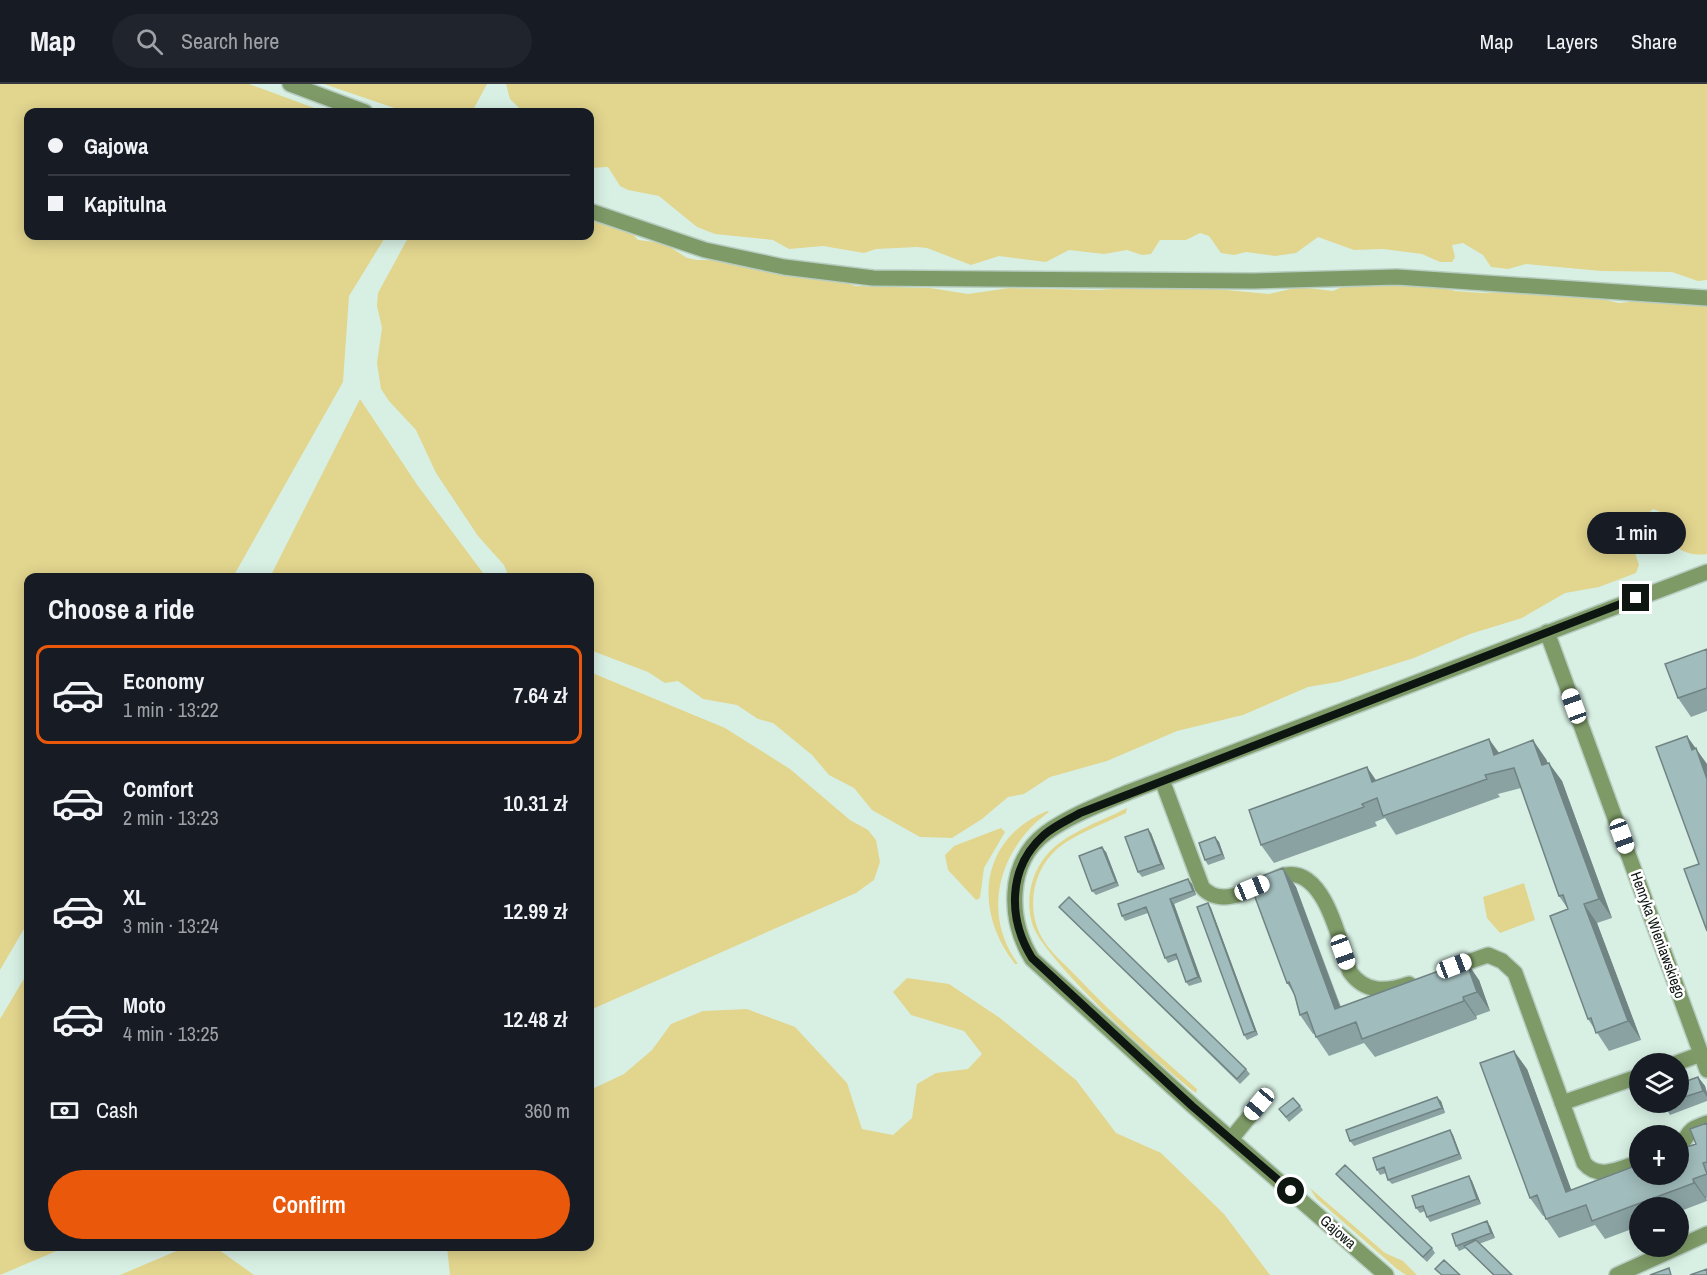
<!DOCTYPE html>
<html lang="en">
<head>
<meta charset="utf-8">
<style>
  :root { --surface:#171b24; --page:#20242c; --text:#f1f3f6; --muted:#9ea1a6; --line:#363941; --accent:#ea580c }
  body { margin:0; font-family:"Archivo Narrow",sans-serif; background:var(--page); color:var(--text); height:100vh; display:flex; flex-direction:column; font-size:22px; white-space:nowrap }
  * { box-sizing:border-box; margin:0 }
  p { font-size:20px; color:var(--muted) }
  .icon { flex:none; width:33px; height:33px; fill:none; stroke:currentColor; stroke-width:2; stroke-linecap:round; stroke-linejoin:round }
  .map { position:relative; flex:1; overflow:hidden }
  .details { position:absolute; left:24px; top:489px; width:570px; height:678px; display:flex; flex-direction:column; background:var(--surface); border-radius:12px; box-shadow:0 3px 15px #0003 }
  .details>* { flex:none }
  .top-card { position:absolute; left:24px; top:24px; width:570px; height:132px; border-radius:12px; box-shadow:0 3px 15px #0003; display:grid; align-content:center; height:132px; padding:0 24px; background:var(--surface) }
  .buttons { position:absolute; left:1629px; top:969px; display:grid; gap:12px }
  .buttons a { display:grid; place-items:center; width:60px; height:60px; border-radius:50%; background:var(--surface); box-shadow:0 3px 15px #0003; font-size:30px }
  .end { position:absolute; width:27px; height:27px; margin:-14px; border:8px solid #0e1612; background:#fff; box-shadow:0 0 0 3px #fff }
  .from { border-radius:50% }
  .bubble { position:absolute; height:42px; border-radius:21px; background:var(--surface); box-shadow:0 3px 15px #0003; font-size:20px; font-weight:600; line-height:42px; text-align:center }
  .car { position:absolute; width:18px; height:36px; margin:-18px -9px; border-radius:8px; box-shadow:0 0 4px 2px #0007; background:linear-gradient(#fff 24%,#345 0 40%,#fff 0 76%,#345 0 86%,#fff 0) }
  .top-card b { display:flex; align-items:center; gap:21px; height:57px; font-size:22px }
  .top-card b+b { border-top:2px solid var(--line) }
  .top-card i { width:15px; height:15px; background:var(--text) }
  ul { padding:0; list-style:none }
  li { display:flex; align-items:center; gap:18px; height:99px; margin:0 12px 9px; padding:0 12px; border:3px solid transparent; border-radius:12px }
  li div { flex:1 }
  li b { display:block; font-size:22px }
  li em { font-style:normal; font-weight:600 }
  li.active { border-color:var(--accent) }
  li>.icon { width:54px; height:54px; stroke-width:1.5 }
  h2 { padding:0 24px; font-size:27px; line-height:72px }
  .pay { display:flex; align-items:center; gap:15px; height:66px; padding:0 24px; font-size:22px }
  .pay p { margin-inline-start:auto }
  .button { display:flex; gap:12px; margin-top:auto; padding:12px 24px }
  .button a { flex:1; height:69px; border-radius:36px; background:var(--accent); color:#fff; font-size:24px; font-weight:600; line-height:69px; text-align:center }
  header { display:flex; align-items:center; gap:36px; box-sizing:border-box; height:84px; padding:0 30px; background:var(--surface); border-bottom:2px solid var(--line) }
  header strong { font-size:28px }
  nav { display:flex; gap:33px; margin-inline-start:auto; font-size:21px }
  .search { width:420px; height:54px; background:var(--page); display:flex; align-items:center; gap:15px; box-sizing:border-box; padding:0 21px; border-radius:33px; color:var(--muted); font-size:22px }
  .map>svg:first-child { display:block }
</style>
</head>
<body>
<header>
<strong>Map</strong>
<div class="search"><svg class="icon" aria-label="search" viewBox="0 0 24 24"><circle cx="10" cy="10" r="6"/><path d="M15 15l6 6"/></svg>Search here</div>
<nav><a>Map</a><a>Layers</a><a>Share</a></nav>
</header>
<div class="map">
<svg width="1707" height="1191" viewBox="0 0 1707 1191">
  <rect width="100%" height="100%" fill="#d8f0e4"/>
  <!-- green -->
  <path fill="#e2d58e" d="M0,0H249L325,28H28V152H386L349,212L343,298L233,493L28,494V838L0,886Z
    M324,0H487L472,28H406Z
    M506,0H1707V196L1698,197L1672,188L1601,187L1526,180L1508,185L1491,183L1483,171L1463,159L1452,161L1455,173L1452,178H1440L1422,170L1383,165L1354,166L1318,153L1296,169L1275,172L1246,168L1234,171L1221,169L1209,152L1200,149L1186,156H1160L1151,170L1142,171L1127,166L1104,170L1069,166L1046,178L999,172L971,181L927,164L917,163L876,165L864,169L823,162L789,165L773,156L715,150L697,143L659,112L628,106L620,102L608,83L590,84V28L540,26L523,28L510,15Z
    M590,132L630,147L638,156L664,159L687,174L697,176H722L837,195L855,202L930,204L968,210L1009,204L1097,206L1173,201L1269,210L1299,203L1333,207L1351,199L1373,202L1434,201L1455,207L1483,209L1525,207L1593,213L1619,219L1661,215L1707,220V470C1682,474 1657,455 1663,429L1653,425L1643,435L1642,451L1631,457L1639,481L1636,489L1599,503L1565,509L1522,534L1470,550L1414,574L1338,598L1308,603L1243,631L1177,647L1107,677L1050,693L1024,710L1008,713L982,735L952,754L920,753L872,726L854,704L829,691L812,671L773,639L758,635L737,621L703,615L678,597L665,599L648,588L590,566V494L509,493L504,481L478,452L436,389L416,346L389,317L381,305L377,279L382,244L377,222L378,209L409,152H590Z
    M360,315L418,402L486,493H270Z
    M590,588L725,644L790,685L850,736L868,746L876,756L880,778L874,796L856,809L590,926Z
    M1127,724L1126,729C1104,740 1076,749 1057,765C1033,786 1026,823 1041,852C1049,868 1065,880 1077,893C1115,933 1156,969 1197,1005L1196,1009C1161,983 1047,879 1033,842C1025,819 1030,792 1045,773C1064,749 1100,738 1127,724Z
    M1047,727L1049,728C1000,763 980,828 1018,880H1015C973,827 979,755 1047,727Z
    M1001,744L1005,748L984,784L980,814L976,816L948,786L945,771L954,762Z
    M1524,799L1535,836L1500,849L1487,834L1483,813Z
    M28,888V1162L66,1163L0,1191V935Z
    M907,894L949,900L1000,934L1076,996L1116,1049L1161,1069L1224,1130L1270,1191H450L447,1163L590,1162V1006L624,990L652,966L671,940L703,927L747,925L795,943L847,999L862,1045L893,1051L912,1034L917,1000L936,989L968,985L982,970L964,947L911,931L893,908Z
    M1310,1104L1385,1169L1403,1177L1417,1191H1406L1397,1185L1316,1114Z
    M186,1163H215L254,1191H120Z"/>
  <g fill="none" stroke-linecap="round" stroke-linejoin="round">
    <defs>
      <path id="minor" d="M290,0L365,28
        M590,127L705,166L784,183L873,194L1254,197L1397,193L1707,214
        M1547,548L1707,986
        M1162,696L1202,803C1223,828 1261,799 1285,791C1325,783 1340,859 1350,888C1365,909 1386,908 1409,900
        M1448,885L1488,871L1502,877L1515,889L1584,1079C1599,1097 1621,1084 1640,1078
        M1674,980L1701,970
        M1562,1019L1640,992
        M1231,1055L1259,1021
        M1678,1064C1692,1050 1683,1047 1707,1039
        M1386,1191L1193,1022L1032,875C1008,836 1006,779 1046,749C1071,731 1101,720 1129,708L1707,488
        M1617,1191L1707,1150"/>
    </defs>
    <!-- minor casing -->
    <use href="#minor" stroke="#b8cdc2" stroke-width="18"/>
    <!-- minor -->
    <use href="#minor" stroke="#7e9a67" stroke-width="15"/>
  </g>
  <!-- wall -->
  <path fill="#8aa2a2" d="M1707,565V627L1691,633L1678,614Z
    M1498,669L1546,675L1548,679L1562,697L1612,834L1597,839L1641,956L1609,967L1588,935L1568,825L1559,812L1521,704L1498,710L1500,713L1396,751L1385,734L1375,738L1377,742L1274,779L1261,761L1376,696Z
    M1151,749L1165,785L1142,793L1138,788Z
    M1215,753L1219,758L1225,775L1208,781L1205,776Z
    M1106,768L1119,802L1096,811L1092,807Z
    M1283,784L1296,803L1341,923L1479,896L1490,927L1476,932L1477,935L1375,973L1364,959L1329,972L1316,953L1315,949L1313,950L1300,931L1294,910L1287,899Z
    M1192,800L1196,811L1174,820L1202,898L1189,902L1186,898L1178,875L1168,879L1165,874L1148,829L1125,837L1122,832Z
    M1208,819L1211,824L1258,951L1247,956L1244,951Z
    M1059,823L1246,985L1250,990L1240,1000L1063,827Z
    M1527,985L1571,1106L1696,1060L1707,1039V1114H1706L1707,1117L1678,1128V1124H1640V1142L1605,1155L1595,1141L1559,1154L1546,1135L1545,1131L1543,1132L1530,1114Z
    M1698,993L1705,1002L1707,1009V1017L1670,1031L1662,1018H1678V1000Z
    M1441,1017L1445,1029L1354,1062L1350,1057Z
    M1300,1022L1303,1026L1289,1038L1279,1025Z
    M1450,1046L1453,1051L1462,1075L1392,1100L1388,1096L1386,1089L1380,1091L1377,1086Z
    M1336,1090L1432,1164L1435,1169L1427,1178L1340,1095Z
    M1469,1092L1472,1097L1481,1120L1430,1138L1427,1133L1425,1127L1420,1129L1416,1124Z
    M1490,1142L1495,1154L1479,1160L1512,1191H1493L1466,1164L1459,1167L1456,1162Z"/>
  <!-- shaded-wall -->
  <path fill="#718484" d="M1687,652L1707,680V695L1692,666Z
    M1489,655L1502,673L1494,671Z
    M1533,656L1546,675L1555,699L1542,681Z
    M1549,679L1562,697L1612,834L1599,815Z
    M1367,683L1380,702L1372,698Z
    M1148,745L1151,749L1165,785L1161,780Z
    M1215,753L1219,758L1225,775L1222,770Z
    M1102,763L1106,768L1119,802L1116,798Z
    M1283,784L1296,803L1347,942L1335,925Z
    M1188,795L1192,800L1196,811L1193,807Z
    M1170,815L1174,820L1202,898L1198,893Z
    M1208,819L1211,824L1258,951L1255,947Z
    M1584,820L1597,839L1641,956L1628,937Z
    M1466,877L1479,896L1490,927L1477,908Z
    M1463,913L1476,932L1477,935L1464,917Z
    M1514,967L1527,985L1578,1124L1566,1108Z
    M1698,993L1705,1002L1707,1009V1013L1703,1007Z
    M1437,1013L1441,1017L1445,1029L1442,1024Z
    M1450,1046L1453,1051L1462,1075L1459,1070Z
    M1469,1092L1472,1097L1481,1120L1477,1115Z
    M1693,1095L1706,1114L1707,1117L1694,1099Z
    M1487,1137L1490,1142L1495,1154L1491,1149Z"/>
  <!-- building -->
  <path fill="#a1bcbc" stroke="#718484" stroke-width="1.5" d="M1707,565V604L1678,614L1665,580Z
    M1687,652L1692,666L1696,664L1707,695V847L1684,785L1699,780L1656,663Z
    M1489,655L1494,671L1533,656L1542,681L1549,679L1599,815L1584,820L1628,937L1596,949L1591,934L1588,935L1550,832L1568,825L1563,811L1559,812L1514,684L1485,691L1487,695L1383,732L1377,714L1362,720L1364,723L1261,761L1249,726L1367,683L1372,698Z
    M1148,745L1161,780L1138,788L1125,753Z
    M1215,753L1222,770L1205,776L1199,759Z
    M1102,763L1116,798L1092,807L1079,772Z
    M1283,784L1335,925L1466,877L1477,908L1463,913L1464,917L1362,955L1356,938L1316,953L1307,928L1300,931L1295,912L1289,898L1287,899L1249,797Z
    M1188,795L1193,807L1170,815L1198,893L1186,898L1176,870L1165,874L1146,823L1122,832L1118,820Z
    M1069,813L1246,985L1237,995L1059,823Z
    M1208,819L1255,947L1244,951L1197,823Z
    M1514,967L1566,1108L1640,1080V1090H1678V1066L1696,1060L1690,1045L1707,1039V1078L1703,1079L1707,1090L1693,1095L1694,1099L1592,1137L1586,1121L1546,1135L1537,1111L1530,1114L1480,979Z
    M1698,993L1703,1007L1678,1015V1000Z
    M1437,1013L1442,1024L1350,1057L1346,1046Z
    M1293,1014L1300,1022L1286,1033L1279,1025Z
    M1450,1046L1459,1070L1388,1096L1384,1083L1377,1086L1373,1074Z
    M1345,1081L1432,1164L1423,1173L1336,1090Z
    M1469,1092L1477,1115L1427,1133L1423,1122L1416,1124L1412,1112Z
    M1487,1137L1491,1149L1456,1162L1452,1150Z
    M1476,1156L1512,1191H1494L1464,1162Z
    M1444,1176L1460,1191H1442L1435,1185Z
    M1669,1184L1671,1191H1650Z
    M1707,1185V1191H1690Z"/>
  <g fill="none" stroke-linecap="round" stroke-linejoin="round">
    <!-- route -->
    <path stroke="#0e1612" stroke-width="8" d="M1291,1107L1192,1022L1032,874C1008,835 1007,784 1044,751C1054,742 1068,736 1080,729L1636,514"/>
  </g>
  <g text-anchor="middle" stroke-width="5" stroke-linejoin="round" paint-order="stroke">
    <!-- street labels -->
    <g font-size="15" fill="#0e1612" stroke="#fff">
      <text transform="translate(1658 851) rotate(70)" y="5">Henryka Wieniawskiego</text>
      <text transform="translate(1338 1148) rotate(41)" y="5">Gajowa</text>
    </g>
  </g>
</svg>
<div class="buttons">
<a><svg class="icon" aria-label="layers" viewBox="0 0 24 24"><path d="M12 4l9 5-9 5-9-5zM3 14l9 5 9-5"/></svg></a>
<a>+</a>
<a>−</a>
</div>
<i class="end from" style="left:1291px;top:1107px"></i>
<i class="end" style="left:1636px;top:514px"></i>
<div class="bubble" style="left:1587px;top:428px;width:99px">1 min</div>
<i class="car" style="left:1574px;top:622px;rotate:340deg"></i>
<i class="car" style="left:1622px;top:752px;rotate:160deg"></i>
<i class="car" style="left:1252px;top:804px;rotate:68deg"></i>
<i class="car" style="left:1343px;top:868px;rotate:160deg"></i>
<i class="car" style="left:1454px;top:882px;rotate:69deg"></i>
<i class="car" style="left:1259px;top:1020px;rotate:220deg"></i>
<div class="top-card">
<b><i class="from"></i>Gajowa</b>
<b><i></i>Kapitulna</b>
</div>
<section class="details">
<h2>Choose a ride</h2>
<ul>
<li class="active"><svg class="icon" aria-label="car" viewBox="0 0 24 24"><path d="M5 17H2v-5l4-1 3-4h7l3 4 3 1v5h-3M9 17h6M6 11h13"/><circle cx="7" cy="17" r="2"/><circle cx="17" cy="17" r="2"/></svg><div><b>Economy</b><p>1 min · 13:22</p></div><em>7.64 zł</em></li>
<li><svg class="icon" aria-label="car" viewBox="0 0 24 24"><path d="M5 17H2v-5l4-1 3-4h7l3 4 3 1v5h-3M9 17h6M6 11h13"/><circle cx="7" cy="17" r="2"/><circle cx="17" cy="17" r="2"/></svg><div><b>Comfort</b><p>2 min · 13:23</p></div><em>10.31 zł</em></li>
<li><svg class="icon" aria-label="car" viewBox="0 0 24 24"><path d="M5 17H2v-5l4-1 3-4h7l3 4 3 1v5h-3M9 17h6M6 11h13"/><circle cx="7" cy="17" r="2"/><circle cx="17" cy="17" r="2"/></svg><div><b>XL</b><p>3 min · 13:24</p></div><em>12.99 zł</em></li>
<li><svg class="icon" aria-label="car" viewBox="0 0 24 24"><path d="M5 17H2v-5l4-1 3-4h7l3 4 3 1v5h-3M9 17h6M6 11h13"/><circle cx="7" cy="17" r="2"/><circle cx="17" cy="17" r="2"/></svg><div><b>Moto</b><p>4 min · 13:25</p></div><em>12.48 zł</em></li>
</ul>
<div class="pay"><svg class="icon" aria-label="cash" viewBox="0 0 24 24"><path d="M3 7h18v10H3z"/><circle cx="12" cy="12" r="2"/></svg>Cash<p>360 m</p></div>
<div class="button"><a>Confirm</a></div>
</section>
</div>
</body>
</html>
